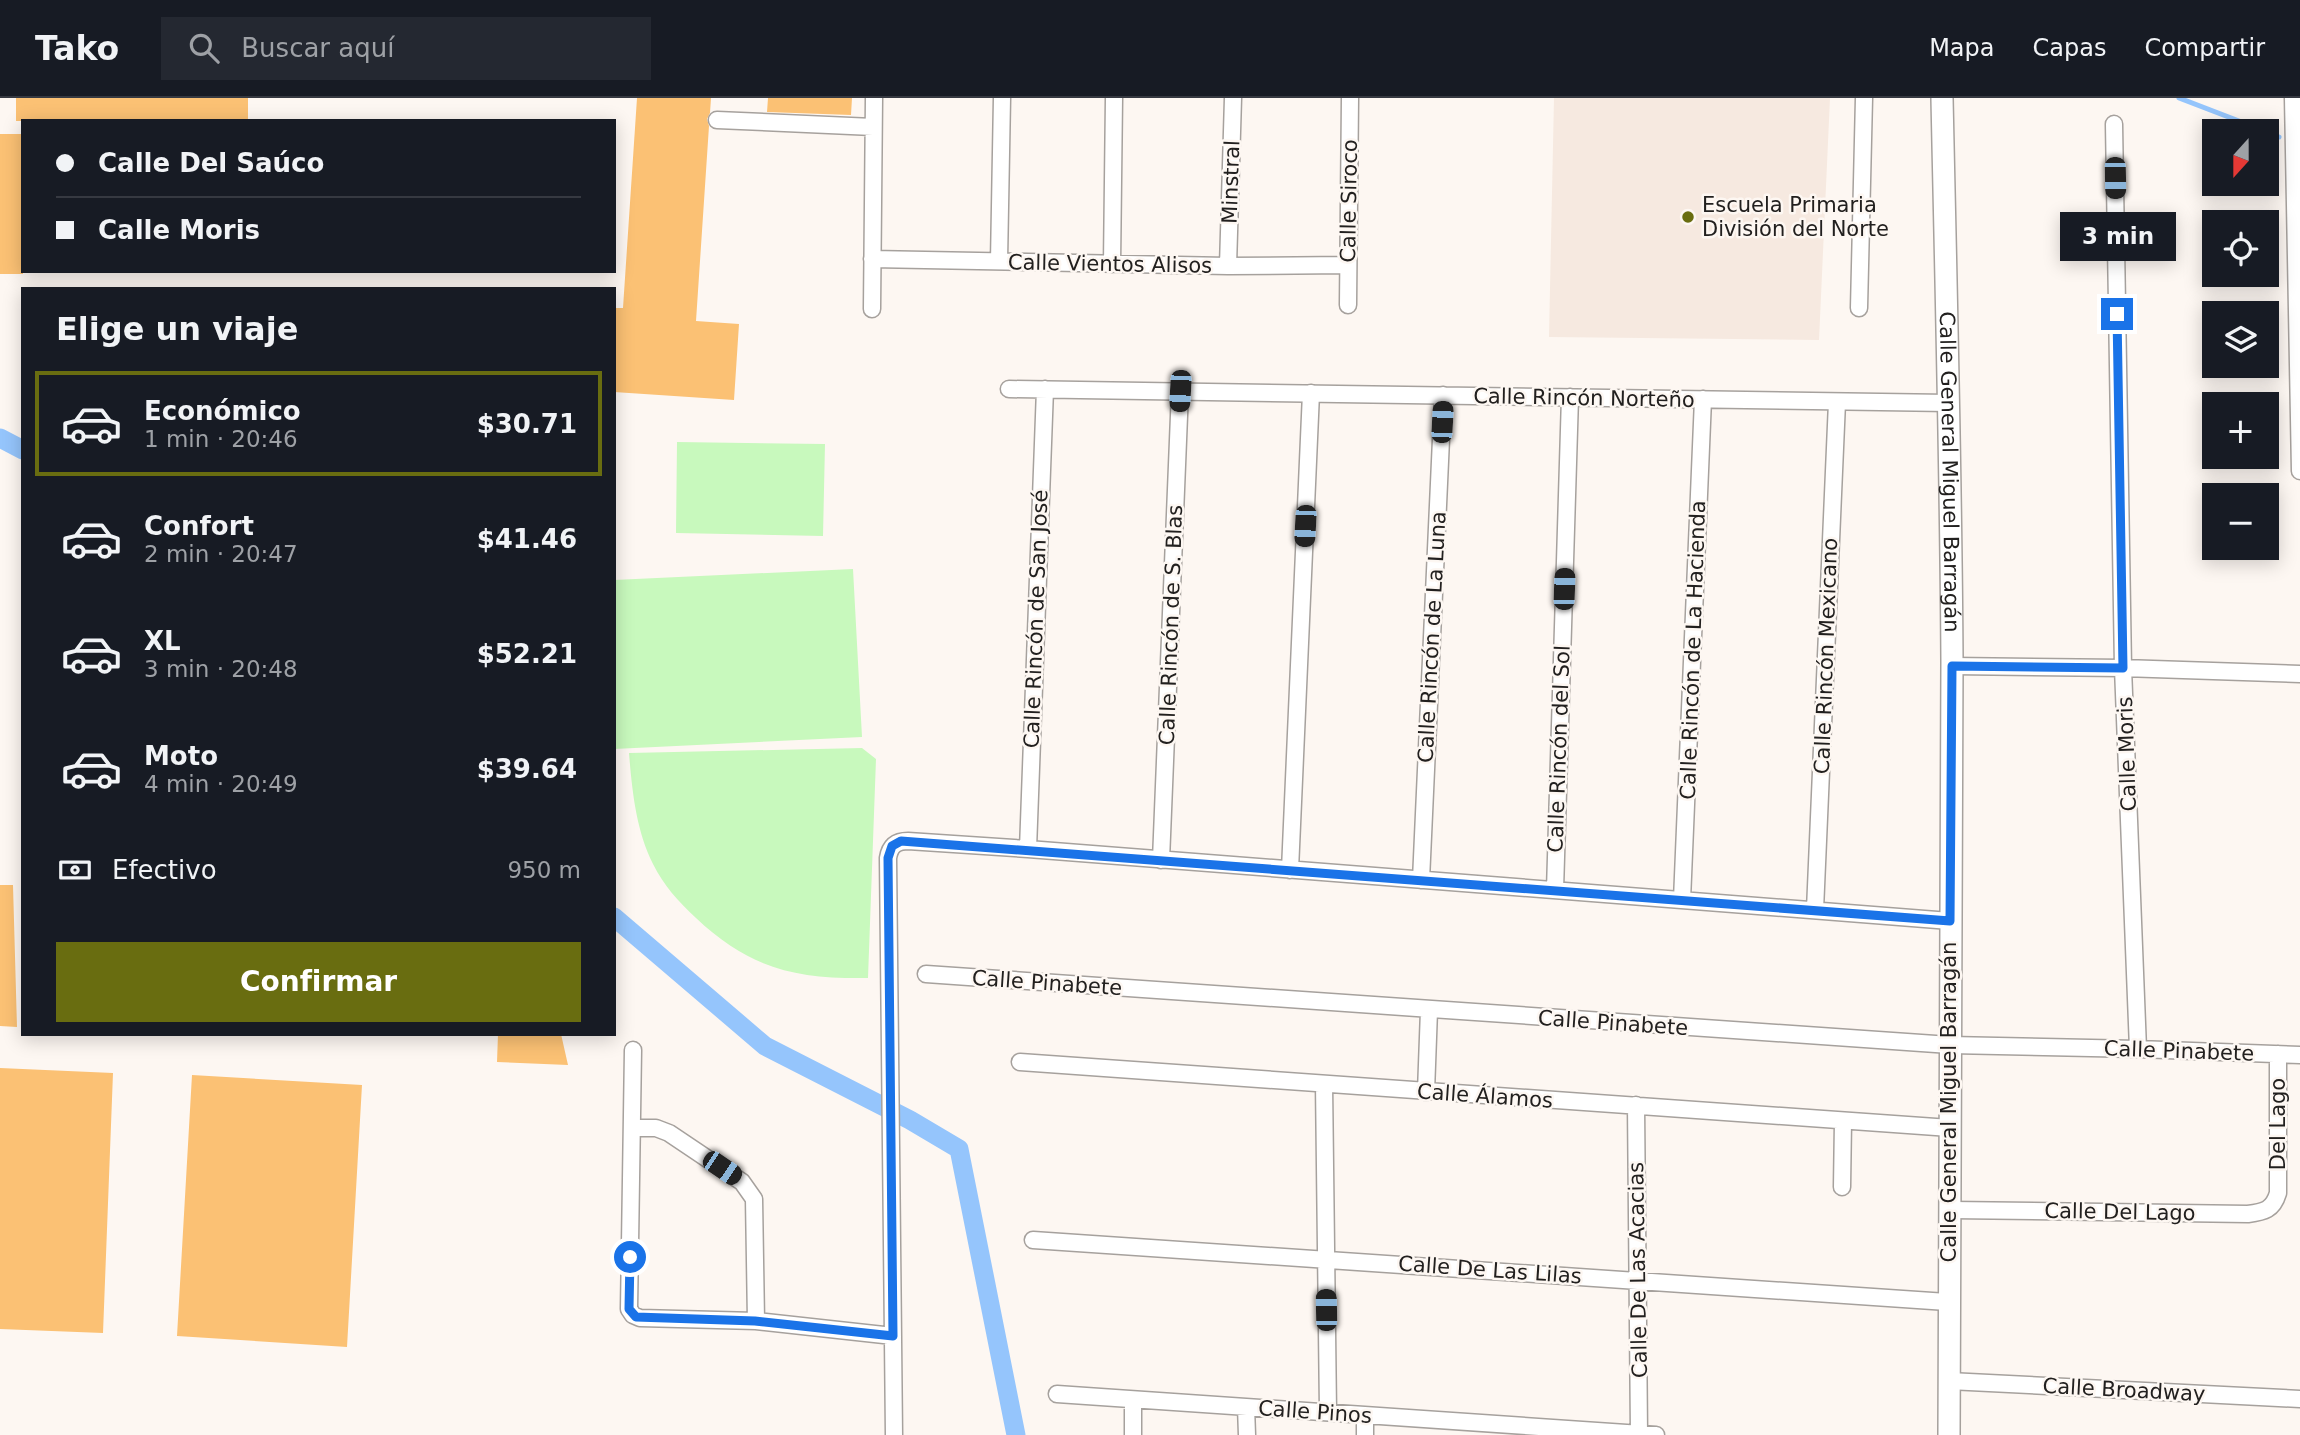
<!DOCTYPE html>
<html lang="es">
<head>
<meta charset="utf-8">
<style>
  :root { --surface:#171b24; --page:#242831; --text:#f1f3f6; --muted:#9ea1a6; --line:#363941; --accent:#696d10 }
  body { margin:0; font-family:"DejaVu Sans",sans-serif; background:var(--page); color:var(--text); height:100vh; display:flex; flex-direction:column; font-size:26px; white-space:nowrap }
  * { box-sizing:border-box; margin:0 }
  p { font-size:23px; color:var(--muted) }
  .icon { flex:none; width:38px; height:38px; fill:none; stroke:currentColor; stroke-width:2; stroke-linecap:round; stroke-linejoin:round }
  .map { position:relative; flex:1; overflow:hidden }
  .sheet { position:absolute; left:21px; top:189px; width:595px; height:749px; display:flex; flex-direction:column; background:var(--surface); border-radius:0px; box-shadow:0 4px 18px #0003 }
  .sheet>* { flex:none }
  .hud { position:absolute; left:21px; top:21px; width:595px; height:154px; border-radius:0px; box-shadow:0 4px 18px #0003; display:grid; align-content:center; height:154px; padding:0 35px; background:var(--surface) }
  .needle { width:46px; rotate:201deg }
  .buttons { position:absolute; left:2202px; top:21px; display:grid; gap:14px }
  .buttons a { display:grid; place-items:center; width:77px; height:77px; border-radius:0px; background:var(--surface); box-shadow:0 4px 18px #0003; font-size:35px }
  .end { position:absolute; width:32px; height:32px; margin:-16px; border:9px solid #1a73e8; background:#fff; box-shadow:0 0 0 4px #fff }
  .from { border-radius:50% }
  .bubble { position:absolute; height:49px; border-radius:0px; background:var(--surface); box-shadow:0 4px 18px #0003; font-size:23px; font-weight:800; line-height:49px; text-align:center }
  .car { position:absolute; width:21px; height:42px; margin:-21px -10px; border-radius:9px; box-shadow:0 0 5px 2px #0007; background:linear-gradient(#222 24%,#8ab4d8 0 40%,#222 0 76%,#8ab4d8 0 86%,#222 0) }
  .hud b { display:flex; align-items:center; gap:24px; height:66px; font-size:26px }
  .hud b+b { border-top:2px solid var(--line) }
  .hud i { width:18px; height:18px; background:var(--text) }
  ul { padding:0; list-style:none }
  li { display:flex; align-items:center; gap:21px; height:105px; margin:0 14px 10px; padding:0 21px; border:4px solid transparent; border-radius:0px }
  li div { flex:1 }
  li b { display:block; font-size:26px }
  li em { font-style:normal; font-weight:800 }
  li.current { border-color:var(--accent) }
  li>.icon { width:63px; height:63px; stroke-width:1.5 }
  h2 { padding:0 35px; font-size:32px; line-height:84px }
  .pay { display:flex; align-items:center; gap:18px; height:77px; padding:0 35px; font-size:26px }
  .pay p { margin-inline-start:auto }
  .button { display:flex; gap:14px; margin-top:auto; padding:14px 35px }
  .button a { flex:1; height:80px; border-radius:0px; background:var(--accent); color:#fff; font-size:28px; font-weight:800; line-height:80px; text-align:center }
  header { display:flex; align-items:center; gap:42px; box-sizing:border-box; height:98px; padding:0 35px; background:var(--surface); border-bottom:2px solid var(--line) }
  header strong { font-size:33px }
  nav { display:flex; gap:38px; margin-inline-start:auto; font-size:24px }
  .search { width:490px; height:63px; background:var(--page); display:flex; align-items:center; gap:18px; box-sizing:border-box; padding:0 24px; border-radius:0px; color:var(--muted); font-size:26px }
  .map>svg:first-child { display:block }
</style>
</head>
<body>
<header>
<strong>Tako</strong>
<div class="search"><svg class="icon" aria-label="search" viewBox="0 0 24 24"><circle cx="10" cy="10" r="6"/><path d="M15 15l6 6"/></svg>Buscar aquí</div>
<nav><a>Mapa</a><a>Capas</a><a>Compartir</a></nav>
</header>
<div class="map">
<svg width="2300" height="1337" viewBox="0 0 2300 1337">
  <rect width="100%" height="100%" fill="#fdf7f2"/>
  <!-- built -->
  <path fill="#f6e9e0" d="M1554,0H1830L1819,242L1549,239Z"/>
  <!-- green -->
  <path fill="#c8f9bd" d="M677,344L825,346L823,438L676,435Z
    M853,471L862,639L614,651V482Z
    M862,650L876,661L868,880C796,881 750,871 696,820C678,803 664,788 653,766C636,732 632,692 629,655Z"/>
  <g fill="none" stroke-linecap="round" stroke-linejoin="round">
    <!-- stream -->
    <path stroke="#95c5fc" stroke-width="5" d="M2179,0L2265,33
      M2266,34L2279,39"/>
    <!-- canal -->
    <path stroke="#95c5fc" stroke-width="19" d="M0,340L23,352
      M614,819L765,948L910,1022L959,1051L1016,1337"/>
  </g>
  <!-- building -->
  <path fill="#fbc174" d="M16,0H248V23H16Z
    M637,0H711L710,15L707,21L709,28L696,223L739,226L734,302L614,294V210H623Z
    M768,0H852L851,17L767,14Z
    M0,36H23V176H0Z
    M0,787H13L17,929L0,928Z
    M498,936H561L568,967L497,964Z
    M0,970L113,975L103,1235L0,1231Z
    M192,977L362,987L347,1249L177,1238Z"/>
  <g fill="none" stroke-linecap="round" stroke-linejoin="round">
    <defs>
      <path id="street" d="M2293,0L2300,373
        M717,22L873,29
        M2114,26L2123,570L2138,951
        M872,161L1228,168L1347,167
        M999,163L1002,0
        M1112,166L1114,0
        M1228,168L1233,0
        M1348,207L1350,0
        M1859,210L1864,0
        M872,211L874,0
        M1009,291L1949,305
        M1952,568L2123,570L2300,576
        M1028,751L1045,291
        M1161,762L1180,293
        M1290,772L1311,295
        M1421,782L1443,297
        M1555,792L1570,299
        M1682,802L1703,301
        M1815,812L1837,304
        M926,876L1950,947L2138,951L2300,957
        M633,952L629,1211L633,1217L640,1220L756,1223L893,1238
        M1020,964L1950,1030
        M1324,986L1328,1314
        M1426,994L1429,912
        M1636,1007L1639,1336
        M633,1030H656L669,1035L742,1084L754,1101L756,1223
        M1842,1089L1843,1023
        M1951,1112L2248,1116C2264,1114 2273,1112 2278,1095V956
        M1033,1142L1947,1204
        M1949,1283L2300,1301
        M1057,1296L1656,1337
        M1133,1302V1337
        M1246,1309L1247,1337
        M1365,1317V1337
        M894,1337L888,760C890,748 896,743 908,743L1028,751L1950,823"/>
      <g id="secondary">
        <path id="s1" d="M1942,0C1946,188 1951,376 1952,564C1953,822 1948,1080 1949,1337"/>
      </g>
    </defs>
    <!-- street casing -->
    <use href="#street" stroke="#a6a19d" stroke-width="19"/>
    <!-- secondary casing -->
    <use href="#secondary" stroke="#a6a19d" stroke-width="24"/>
    <!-- street -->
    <use href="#street" stroke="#fff" stroke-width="16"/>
    <!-- secondary -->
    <use href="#secondary" stroke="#fff" stroke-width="21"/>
  </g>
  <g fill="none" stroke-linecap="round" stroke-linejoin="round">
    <!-- route -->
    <path stroke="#1a73e8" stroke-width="9" d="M630,1159L629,1211L636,1219L755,1223L893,1238L888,760L892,748L901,743L1950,823L1952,568L2123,570L2117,216"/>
  </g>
  <!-- markers -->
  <circle fill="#696d10" stroke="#fdf7f2" stroke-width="2.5" cx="1688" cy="119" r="7"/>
  <g text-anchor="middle" stroke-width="5" stroke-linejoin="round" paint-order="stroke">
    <!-- street labels -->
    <g font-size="21" fill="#22201f" stroke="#fdf7f2">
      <text transform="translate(1231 84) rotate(-88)" y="7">Minstral</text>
      <text transform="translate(1349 103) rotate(-89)" y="7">Calle Siroco</text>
      <text transform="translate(1110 166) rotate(1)" y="7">Calle Vientos Alisos</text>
      <text transform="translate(1584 300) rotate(1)" y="7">Calle Rincón Norteño</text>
      <text dy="7" stroke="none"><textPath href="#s1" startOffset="374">Calle General Miguel Barragán</textPath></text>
      <text transform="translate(1036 521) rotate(-88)" y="7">Calle Rincón de San José</text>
      <text transform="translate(1171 527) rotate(-88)" y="7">Calle Rincón de S. Blas</text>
      <text transform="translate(1432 539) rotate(-87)" y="7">Calle Rincón de La Luna</text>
      <text transform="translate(1693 552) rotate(-88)" y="7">Calle Rincón de La Hacienda</text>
      <text transform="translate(1826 558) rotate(-88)" y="7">Calle Rincón Mexicano</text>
      <text transform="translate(1559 651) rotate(-88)" y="7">Calle Rincón del Sol</text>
      <text transform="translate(2127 656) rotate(-92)" y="7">Calle Moris</text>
      <text transform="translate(1047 885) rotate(4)" y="7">Calle Pinabete</text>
      <text transform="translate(1613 925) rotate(4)" y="7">Calle Pinabete</text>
      <text transform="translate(2179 953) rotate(2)" y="7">Calle Pinabete</text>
      <text transform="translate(1485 998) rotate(4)" y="7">Calle Álamos</text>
      <text transform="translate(1949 1004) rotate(-90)" y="7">Calle General Miguel Barragán</text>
      <text transform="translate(2278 1026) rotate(-90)" y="7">Del Lago</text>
      <text transform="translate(2120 1114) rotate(1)" y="7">Calle Del Lago</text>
      <text transform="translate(1490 1172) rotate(4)" y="7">Calle De Las Lilas</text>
      <text transform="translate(1638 1172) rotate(-91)" y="7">Calle De Las Acacias</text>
      <text transform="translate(2124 1292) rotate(3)" y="7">Calle Broadway</text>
      <text transform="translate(1315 1314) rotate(4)" y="7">Calle Pinos</text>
    </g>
    <!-- poi labels -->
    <g font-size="21" fill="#22201f" stroke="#fdf7f2" text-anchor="start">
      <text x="1702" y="114">Escuela Primaria<tspan x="1702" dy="24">División del Norte</tspan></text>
    </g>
  </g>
</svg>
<div class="buttons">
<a><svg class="needle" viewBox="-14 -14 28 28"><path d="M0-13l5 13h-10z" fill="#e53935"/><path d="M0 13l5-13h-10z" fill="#9ea1a6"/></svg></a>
<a><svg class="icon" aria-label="locate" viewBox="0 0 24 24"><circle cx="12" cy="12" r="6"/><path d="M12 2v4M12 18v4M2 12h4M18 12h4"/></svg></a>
<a><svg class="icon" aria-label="layers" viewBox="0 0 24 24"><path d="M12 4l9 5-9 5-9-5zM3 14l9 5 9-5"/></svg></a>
<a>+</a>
<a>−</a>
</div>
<i class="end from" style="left:630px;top:1159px"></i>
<i class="end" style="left:2117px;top:216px"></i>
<div class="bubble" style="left:2060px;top:114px;width:116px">3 min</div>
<i class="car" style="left:2115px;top:80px;rotate:179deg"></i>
<i class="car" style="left:1180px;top:293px;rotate:183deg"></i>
<i class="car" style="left:1442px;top:324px;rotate:3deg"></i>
<i class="car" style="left:1305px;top:428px;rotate:183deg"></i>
<i class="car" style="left:1564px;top:491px;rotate:2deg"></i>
<i class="car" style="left:722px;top:1070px;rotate:124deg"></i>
<i class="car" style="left:1326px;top:1212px;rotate:359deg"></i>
<div class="hud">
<b><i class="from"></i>Calle Del Saúco</b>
<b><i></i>Calle Moris</b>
</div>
<section class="sheet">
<h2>Elige un viaje</h2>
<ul>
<li class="current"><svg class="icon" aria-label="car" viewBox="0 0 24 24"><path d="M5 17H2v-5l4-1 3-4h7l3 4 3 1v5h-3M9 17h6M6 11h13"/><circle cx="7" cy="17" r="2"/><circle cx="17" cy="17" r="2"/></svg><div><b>Económico</b><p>1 min · 20:46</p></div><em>$30.71</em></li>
<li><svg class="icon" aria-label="car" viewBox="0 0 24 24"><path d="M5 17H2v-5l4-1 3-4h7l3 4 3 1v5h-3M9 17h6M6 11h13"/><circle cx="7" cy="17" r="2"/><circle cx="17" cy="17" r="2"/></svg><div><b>Confort</b><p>2 min · 20:47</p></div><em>$41.46</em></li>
<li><svg class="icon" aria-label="car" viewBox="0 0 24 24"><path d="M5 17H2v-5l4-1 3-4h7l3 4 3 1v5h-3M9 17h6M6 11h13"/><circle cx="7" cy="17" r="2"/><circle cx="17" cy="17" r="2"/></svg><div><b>XL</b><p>3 min · 20:48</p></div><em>$52.21</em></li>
<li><svg class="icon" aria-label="car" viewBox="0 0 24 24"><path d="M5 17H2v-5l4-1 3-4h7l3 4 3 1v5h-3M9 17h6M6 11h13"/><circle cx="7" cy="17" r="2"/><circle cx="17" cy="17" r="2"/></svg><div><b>Moto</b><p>4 min · 20:49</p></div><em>$39.64</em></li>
</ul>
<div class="pay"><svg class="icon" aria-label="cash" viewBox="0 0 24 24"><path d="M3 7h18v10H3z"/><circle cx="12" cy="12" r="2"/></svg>Efectivo<p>950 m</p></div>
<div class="button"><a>Confirmar</a></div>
</section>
</div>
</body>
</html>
